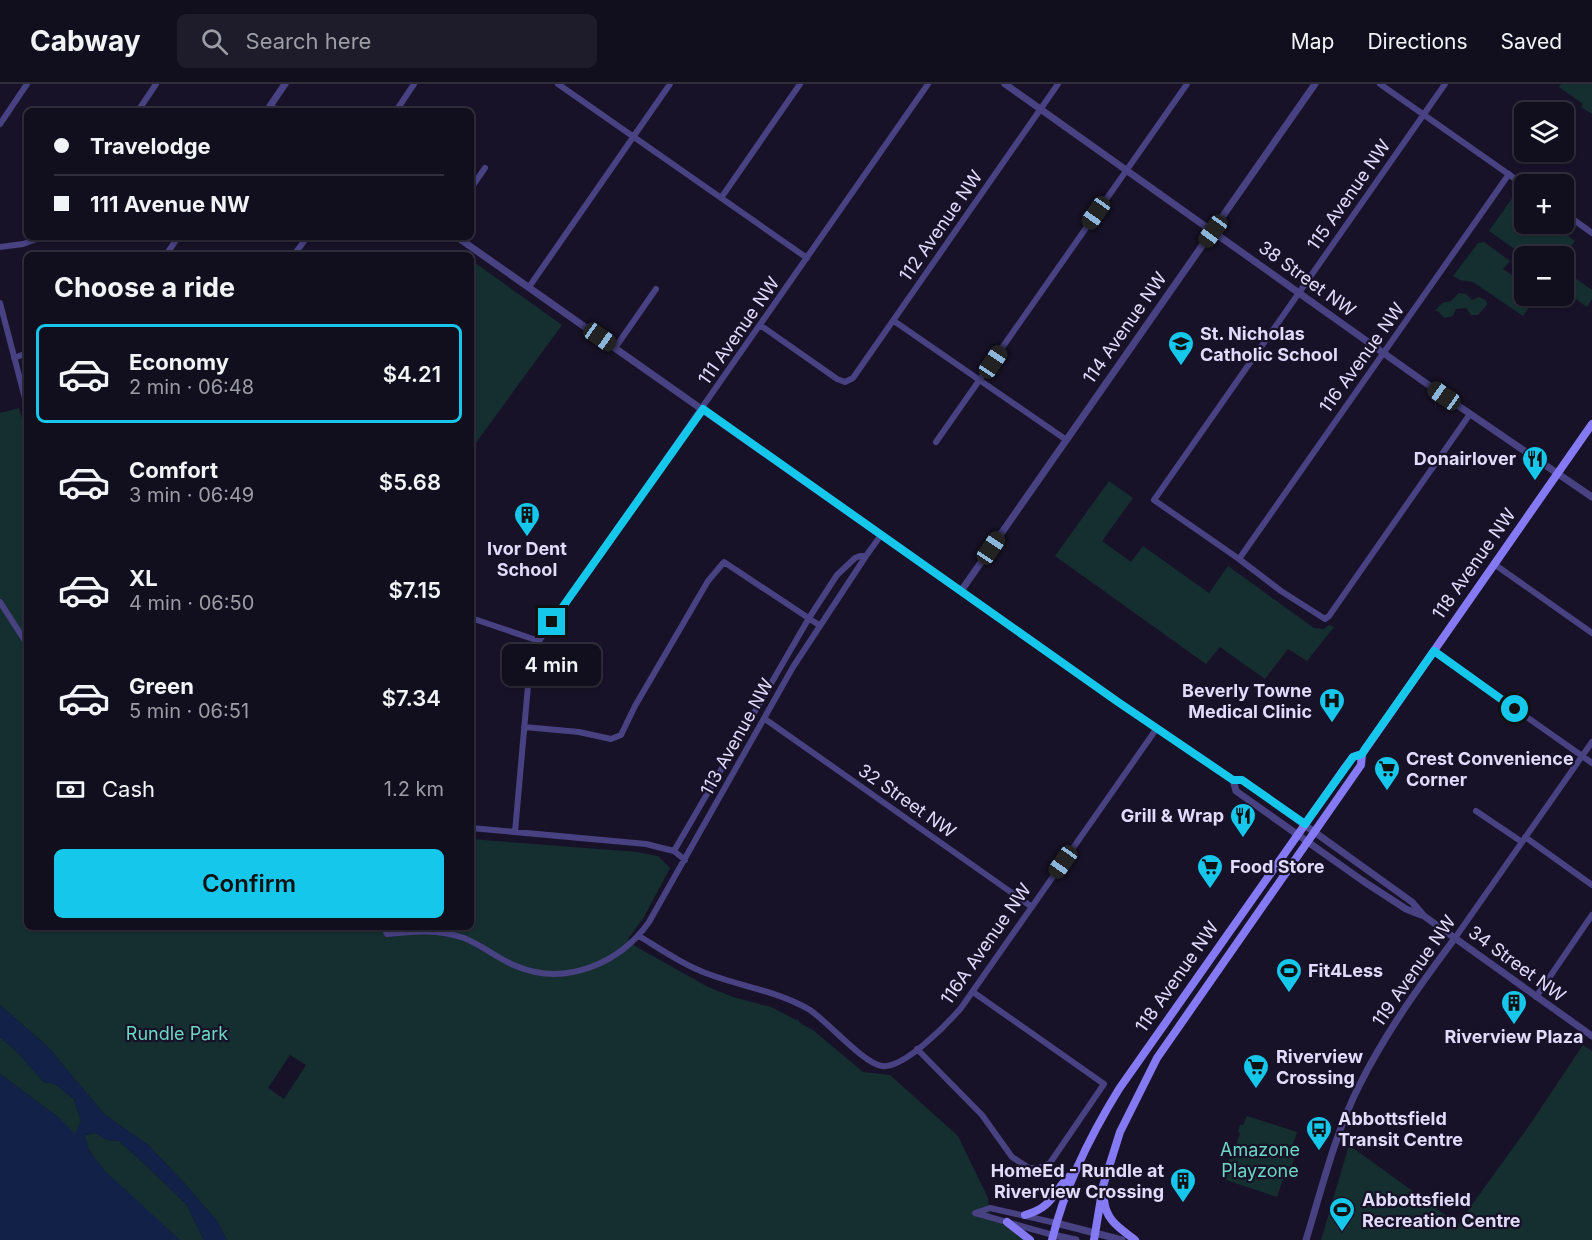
<!DOCTYPE html>
<html lang="en">
<head>
<meta charset="utf-8">
<style>
  :root { --surface:#110e1d; --page:#1e1c2a; --text:#f1f3f6; --muted:#9c9ca4; --line:#302e3b; --accent:#16c7ec }
  body { margin:0; font-family:Inter,sans-serif; background:var(--page); color:var(--text); height:100vh; display:flex; flex-direction:column; font-size:22px; white-space:nowrap }
  * { box-sizing:border-box; margin:0 }
  p { font-size:20px; color:var(--muted) }
  .icon { flex:none; width:33px; height:33px; fill:none; stroke:currentColor; stroke-width:2; stroke-linecap:round; stroke-linejoin:round }
  .map { position:relative; flex:1; overflow:hidden }
  .sheet { position:absolute; left:24px; top:168px; width:450px; height:678px; display:flex; flex-direction:column; background:var(--surface); border-radius:9px; box-shadow:0 2px 4px #0004,0 0 0 2px var(--line) }
  .sheet>* { flex:none }
  .top-card { position:absolute; left:24px; top:24px; width:450px; height:132px; border-radius:9px; box-shadow:0 2px 4px #0004,0 0 0 2px var(--line); display:grid; align-content:center; height:132px; padding:0 30px; background:var(--surface) }
  .buttons { position:absolute; left:1514px; top:18px; display:grid; gap:12px }
  .buttons a { display:grid; place-items:center; width:60px; height:60px; border-radius:9px; background:var(--surface); box-shadow:0 2px 4px #0004,0 0 0 2px var(--line); font-size:30px }
  .end { position:absolute; width:27px; height:27px; margin:-14px; border:8px solid #16c7ec; background:#111; box-shadow:0 0 0 3px #111 }
  .from { border-radius:50% }
  .bubble { position:absolute; height:42px; border-radius:9px; background:var(--surface); box-shadow:0 2px 4px #0004,0 0 0 2px var(--line); font-size:20px; font-weight:600; line-height:42px; text-align:center }
  .car { position:absolute; width:18px; height:36px; margin:-18px -9px; border-radius:8px; box-shadow:0 0 4px 2px #0007; background:linear-gradient(#222 24%,#8ab4d8 0 40%,#222 0 76%,#8ab4d8 0 86%,#222 0) }
  .top-card b { display:flex; align-items:center; gap:21px; height:57px; font-size:22px }
  .top-card b+b { border-top:2px solid var(--line) }
  .top-card i { width:15px; height:15px; background:var(--text) }
  ul { padding:0; list-style:none }
  li { display:flex; align-items:center; gap:18px; height:99px; margin:0 12px 9px; padding:0 18px; border:3px solid transparent; border-radius:9px }
  li div { flex:1 }
  li b { display:block; font-size:22px }
  li em { font-style:normal; font-weight:600 }
  li.on { border-color:var(--accent) }
  li>.icon { width:54px; height:54px; stroke-width:1.5 }
  h2 { padding:0 30px; font-size:27px; line-height:72px }
  .pay { display:flex; align-items:center; gap:15px; height:66px; padding:0 30px; font-size:22px }
  .pay p { margin-inline-start:auto }
  .action { display:flex; gap:12px; margin-top:auto; padding:12px 30px }
  .action a { flex:1; height:69px; border-radius:9px; background:var(--accent); color:#111; font-size:24px; font-weight:600; line-height:69px; text-align:center }
  header { display:flex; align-items:center; gap:36px; box-sizing:border-box; height:84px; padding:0 30px; background:var(--surface); border-bottom:2px solid var(--line) }
  header strong { font-size:28px }
  nav { display:flex; gap:33px; margin-inline-start:auto; font-size:21px }
  .search { width:420px; height:54px; background:var(--page); display:flex; align-items:center; gap:15px; box-sizing:border-box; padding:0 21px; border-radius:9px; color:var(--muted); font-size:22px }
  .map>svg:first-child { display:block }
</style>
</head>
<body>
<header>
<strong>Cabway</strong>
<div class="search"><svg class="icon" aria-label="search" viewBox="0 0 24 24"><circle cx="10" cy="10" r="6"/><path d="M15 15l6 6"/></svg>Search here</div>
<nav><a>Map</a><a>Directions</a><a>Saved</a></nav>
</header>
<div class="map">
<svg width="1592" height="1156" viewBox="0 0 1592 1156">
  <rect width="100%" height="100%" fill="#171227"/>
  <!-- green -->
  <path fill="#152f30" fill-rule="evenodd" d="M1561,0H1592V30L1581,23L1583,20L1559,3Z
    M1513,113L1524,121V140H1551L1575,157L1563,174L1524,172V187L1511,178L1519,168L1489,147Z
    M1484,158L1510,177L1503,185L1524,199V212H1537L1523,232L1473,198L1460,196L1453,192L1478,159Z
    M471,176L562,241L475,360L471,358Z
    M1572,192L1592,206V215L1587,223L1563,206Z
    M1459,209L1466,210L1472,216L1479,213L1486,216L1487,221L1478,231H1471L1466,224L1456,225L1453,232L1444,234L1438,227H1435L1442,219L1451,217Z
    M19,324L27,351V843H471V755L637,768L658,772L670,784L644,833L628,855L635,862L708,903L733,913L771,923L796,936L798,935L800,939L813,946L863,988L890,991L958,1052L988,1114L990,1131L1024,1156H227L217,1137L185,1100L148,1061L104,1030L48,963L0,921V329ZM290,971L306,981L284,1015L268,1004Z
    M1109,397L1133,414L1102,457L1131,478L1143,462L1209,509L1228,482L1314,544L1324,545L1329,541L1334,543L1307,577L1288,565L1265,595L1220,563L1206,580L1055,472Z
    M0,953L16,967L44,998L55,1000L74,1015L81,1037L75,1051L58,1033L0,990Z
    M1583,961L1592,967V1156H1321L1349,1061L1458,1140L1531,1039Z
    M1247,1032L1297,1048L1289,1073L1294,1075L1290,1087L1286,1086L1277,1113L1226,1096L1230,1084L1227,1082L1229,1075H1232L1240,1049L1238,1048L1240,1041H1243Z
    M96,1049L107,1056L119,1057L152,1087L187,1121L204,1156H180C153,1131 110,1099 91,1069C87,1064 86,1057 85,1051Z"/>
  <!-- water -->
  <path fill="#112147" d="M0,921L48,963L104,1030L148,1061L185,1100L217,1137L227,1156H204L187,1121L152,1087L119,1057L107,1056L95,1049L85,1051L89,1067L106,1088L180,1156H0V990L58,1033L75,1050L81,1037L74,1015L55,1000L44,998L16,967L0,953Z"/>
  <g fill="none" stroke-linecap="round" stroke-linejoin="round">
    <!-- minor -->
    <path stroke="#484182" stroke-width="6" d="M558,0L807,174
      M1380,0L1524,101
      M1445,0L1154,416L1239,475L1281,507L1325,535L1329,532L1470,330
      M138,27L156,0
      M396,27L414,0
      M0,40L27,0
      M471,104L485,84
      M721,114L800,0
      M1563,128L1592,149
      M0,163L23,160L42,153
      M166,171L178,153
      M294,171L307,153
      M529,203L670,0
      M0,219L27,322
      M894,237L1065,355
      M760,241L837,295L845,298L853,294L1058,0
      M615,264L656,205
      M14,274L27,269
      M936,358L1187,0
      M866,472L881,451
      M1239,475L1509,90
      M1494,480L1592,549
      M0,518L27,560
      M471,534L539,557
      M1433,567L1592,679
      M765,635L1032,823
      M524,643L579,648L611,655L621,651L635,622L708,497L724,478L819,541
      M1476,727L1522,758
      M471,744L646,760L674,767L685,776
      M515,748L530,579L539,557L928,0
      M1525,753L1592,801
      M384,843L387,850C414,847 438,845 464,854C482,861 498,875 516,882C566,903 620,879 649,838L793,583L866,472H860L855,474L837,491L809,534L674,767
      M639,852C662,866 685,882 711,891C744,903 780,908 810,926C828,938 864,980 882,982C904,985 948,939 961,924L1157,644
      M1455,854L1592,658
      M1536,913L1592,831
      M917,965L982,1031L1012,1073L1029,1084H1039L1050,1079L1104,1000L973,908
      M1053,1151L975,1129L990,1124L1056,1139"/>
    <!-- tertiary -->
    <path stroke="#484182" stroke-width="7" d="M1005,0L1444,312L1592,413
      M278,27L270,22L285,0
      M457,153L1118,618L1233,696H1242L1412,818L1424,832L1592,952
      M961,507L1315,0
      M1233,696L1236,707L1363,797L1406,825L1421,831
      M1056,1139L1122,1156
      M1053,1151L1076,1156
      M1306,1156C1322,1104 1335,1049 1360,1000C1386,948 1420,901 1455,854"/>
    <!-- secondary -->
    <path stroke="#8679f4" stroke-width="8" d="M1104,1116C1106,1137 1120,1144 1135,1156
      M1025,1131C1058,1122 1052,1103 1075,1088
      M1007,1138L1030,1156
      M1052,1156C1065,1102 1090,1052 1119,1005L1344,685L1353,673L1362,670
      M1094,1156L1103,1102L1120,1048L1157,974L1361,681L1362,670L1592,340"/>
  </g>
  <g fill="none" stroke-linecap="round" stroke-linejoin="round">
    <!-- route -->
    <path stroke="#16c7ec" stroke-width="8" d="M552,538L703,325L1118,618L1233,696H1242L1305,740L1353,673L1362,670L1365,665L1434,567L1515,625"/>
  </g>
  <!-- icons -->
  <defs>
    <symbol id="school-pin" viewBox="-11 -11 22 30"><path d="M0 17L-7.5 6A9.5 9.5 0 1 1 7.5 6Z" fill="#16c7ec" stroke="#171227"/><path d="M0-5L7-2L0 1L-7-2ZM-4 1L0 2.5L4 1V4Q0 6-4 4Z" fill="#111"/></symbol>
    <symbol id="restaurant-pin" viewBox="-11 -11 22 30"><path d="M0 17L-7.5 6A9.5 9.5 0 1 1 7.5 6Z" fill="#16c7ec" stroke="#171227"/><path d="M-5-6h1v4h1v-4h1v4h1v-4h1v5L-1.5 .5V6h-2V.5L-5-1ZM5-6V6H3V1.5H1.5Q1.5-4 5-6Z" fill="#111"/></symbol>
    <symbol id="building-pin" viewBox="-11 -11 22 30"><path d="M0 17L-7.5 6A9.5 9.5 0 1 1 7.5 6Z" fill="#16c7ec" stroke="#171227"/><path d="M-4-6H4V6H1V3H-1V6H-4ZM-2.5-4.3h1.7v1.8h-1.7ZM.8-4.3h1.7v1.8H.8ZM-2.5-1h1.7V.8h-1.7ZM.8-1h1.7V.8H.8Z" fill="#111"/></symbol>
    <symbol id="hospital-pin" viewBox="-11 -11 22 30"><path d="M0 17L-7.5 6A9.5 9.5 0 1 1 7.5 6Z" fill="#16c7ec" stroke="#171227"/><path d="M-5-5h3v3.5h4V-5h3V5h-3V1.5h-4V5h-3Z" fill="#111"/></symbol>
    <symbol id="supermarket-pin" viewBox="-11 -11 22 30"><path d="M0 17L-7.5 6A9.5 9.5 0 1 1 7.5 6Z" fill="#16c7ec" stroke="#171227"/><path d="M-6-5.5h2.5l.6 2H6L4.5 2H-2.5L-4.4-4H-6ZM-1.5 3.2a1.3 1.3 0 1 0 .1 0ZM3 3.2a1.3 1.3 0 1 0 .1 0Z" fill="#111"/></symbol>
    <symbol id="stadium-pin" viewBox="-11 -11 22 30"><path d="M0 17L-7.5 6A9.5 9.5 0 1 1 7.5 6Z" fill="#16c7ec" stroke="#171227"/><path d="M0-5a6.5 5 0 1 0 0 10a6.5 5 0 1 0 0-10ZM-3.5-1.8h7v3.6h-7Z" fill="#111"/></symbol>
    <symbol id="bus-pin" viewBox="-11 -11 22 30"><path d="M0 17L-7.5 6A9.5 9.5 0 1 1 7.5 6Z" fill="#16c7ec" stroke="#171227"/><path d="M-5-6H5V4H4V6H2V4H-2V6H-4V4H-5ZM-3.5-4V0h7V-4ZM-3.5 1.2v1.5H-2V1.2ZM2 1.2v1.5H3.5V1.2Z" fill="#111"/></symbol>
  </defs>
  <g fill-rule="evenodd">
    <use href="#school-pin" x="1166" y="245" width="30" height="40"/>
    <use href="#restaurant-pin" x="1520" y="360" width="30" height="40"/>
    <use href="#building-pin" x="512" y="416" width="30" height="40"/>
    <use href="#hospital-pin" x="1317" y="602" width="30" height="40"/>
    <use href="#supermarket-pin" x="1372" y="670" width="30" height="40"/>
    <use href="#restaurant-pin" x="1228" y="717" width="30" height="40"/>
    <use href="#supermarket-pin" x="1195" y="768" width="30" height="40"/>
    <use href="#stadium-pin" x="1274" y="872" width="30" height="40"/>
    <use href="#building-pin" x="1499" y="904" width="30" height="40"/>
    <use href="#supermarket-pin" x="1241" y="968" width="30" height="40"/>
    <use href="#bus-pin" x="1304" y="1030" width="30" height="40"/>
    <use href="#building-pin" x="1168" y="1082" width="30" height="40"/>
    <use href="#stadium-pin" x="1327" y="1111" width="30" height="40"/>
  </g>
  <g text-anchor="middle" stroke-width="4.5" stroke-linejoin="round" paint-order="stroke">
    <!-- street labels -->
    <g font-size="18" fill="#e1dbfc" stroke="#171227">
      <text transform="translate(1349 111) rotate(-55)" y="6">115 Avenue NW</text>
      <text transform="translate(941 142) rotate(-55)" y="6">112 Avenue NW</text>
      <text transform="translate(1307 195) rotate(36)" y="6">38 Street NW</text>
      <text transform="translate(1125 244) rotate(-55)" y="6">114 Avenue NW</text>
      <text transform="translate(739 247) rotate(-55)" y="6">111 Avenue NW</text>
      <text transform="translate(1362 274) rotate(-54)" y="6">116 Avenue NW</text>
      <text transform="translate(1474 480) rotate(-55)" y="6">118 Avenue NW</text>
      <text transform="translate(737 653) rotate(-61)" y="6">113 Avenue NW</text>
      <text transform="translate(907 717) rotate(35)" y="6">32 Street NW</text>
      <text transform="translate(986 860) rotate(-55)" y="6">116A Avenue NW</text>
      <text transform="translate(1517 880) rotate(36)" y="6">34 Street NW</text>
      <text transform="translate(1414 887) rotate(-55)" y="6">119 Avenue NW</text>
      <text transform="translate(1177 893) rotate(-55)" y="6">118 Avenue NW</text>
    </g>
    <!-- poi labels -->
    <g font-size="18" font-weight="bold" fill="#e1dbfc" stroke="#171227" text-anchor="start">
      <text x="1200" y="256">St. Nicholas<tspan x="1200" dy="21">Catholic School</tspan></text>
      <text x="1516" y="381" text-anchor="end">Donairlover</text>
      <text x="527" y="471" text-anchor="middle">Ivor Dent<tspan x="527" dy="21">School</tspan></text>
      <text x="1312" y="613" text-anchor="end">Beverly Towne<tspan x="1312" dy="21">Medical Clinic</tspan></text>
      <text x="1406" y="681">Crest Convenience<tspan x="1406" dy="21">Corner</tspan></text>
      <text x="1224" y="738" text-anchor="end">Grill &amp; Wrap</text>
      <text x="1230" y="789">Food Store</text>
      <text x="1308" y="893">Fit4Less</text>
      <text x="1514" y="959" text-anchor="middle">Riverview Plaza</text>
      <text x="1276" y="979">Riverview<tspan x="1276" dy="21">Crossing</tspan></text>
      <text x="1338" y="1041">Abbottsfield<tspan x="1338" dy="21">Transit Centre</tspan></text>
      <text x="1164" y="1093" text-anchor="end">HomeEd - Rundle at<tspan x="1164" dy="21">Riverview Crossing</tspan></text>
      <text x="1362" y="1122">Abbottsfield<tspan x="1362" dy="21">Recreation Centre</tspan></text>
    </g>
    <!-- park labels -->
    <g font-size="18" fill="#6bd7c5" stroke="#171227">
      <text x="177" y="956">Rundle Park</text>
      <text x="1260" y="1072">Amazone<tspan x="1260" dy="21">Playzone</tspan></text>
    </g>
  </g>
</svg>
<div class="buttons">
<a><svg class="icon" aria-label="layers" viewBox="0 0 24 24"><path d="M12 4l9 5-9 5-9-5zM3 14l9 5 9-5"/></svg></a>
<a>+</a>
<a>−</a>
</div>
<i class="end from" style="left:1515px;top:625px"></i>
<i class="end" style="left:552px;top:538px"></i>
<div class="bubble" style="left:502px;top:560px;width:99px">4 min</div>
<i class="car" style="left:1096px;top:129px;rotate:215deg"></i>
<i class="car" style="left:1213px;top:147px;rotate:216deg"></i>
<i class="car" style="left:600px;top:253px;rotate:125deg"></i>
<i class="car" style="left:993px;top:278px;rotate:34deg"></i>
<i class="car" style="left:1444px;top:312px;rotate:305deg"></i>
<i class="car" style="left:991px;top:464px;rotate:34deg"></i>
<i class="car" style="left:1063px;top:778px;rotate:215deg"></i>
<div class="top-card">
<b><i class="from"></i>Travelodge</b>
<b><i></i>111 Avenue NW</b>
</div>
<section class="sheet">
<h2>Choose a ride</h2>
<ul>
<li class="on"><svg class="icon" aria-label="car" viewBox="0 0 24 24"><path d="M5 17H2v-5l4-1 3-4h7l3 4 3 1v5h-3M9 17h6M6 11h13"/><circle cx="7" cy="17" r="2"/><circle cx="17" cy="17" r="2"/></svg><div><b>Economy</b><p>2 min · 06:48</p></div><em>$4.21</em></li>
<li><svg class="icon" aria-label="car" viewBox="0 0 24 24"><path d="M5 17H2v-5l4-1 3-4h7l3 4 3 1v5h-3M9 17h6M6 11h13"/><circle cx="7" cy="17" r="2"/><circle cx="17" cy="17" r="2"/></svg><div><b>Comfort</b><p>3 min · 06:49</p></div><em>$5.68</em></li>
<li><svg class="icon" aria-label="car" viewBox="0 0 24 24"><path d="M5 17H2v-5l4-1 3-4h7l3 4 3 1v5h-3M9 17h6M6 11h13"/><circle cx="7" cy="17" r="2"/><circle cx="17" cy="17" r="2"/></svg><div><b>XL</b><p>4 min · 06:50</p></div><em>$7.15</em></li>
<li><svg class="icon" aria-label="car" viewBox="0 0 24 24"><path d="M5 17H2v-5l4-1 3-4h7l3 4 3 1v5h-3M9 17h6M6 11h13"/><circle cx="7" cy="17" r="2"/><circle cx="17" cy="17" r="2"/></svg><div><b>Green</b><p>5 min · 06:51</p></div><em>$7.34</em></li>
</ul>
<div class="pay"><svg class="icon" aria-label="cash" viewBox="0 0 24 24"><path d="M3 7h18v10H3z"/><circle cx="12" cy="12" r="2"/></svg>Cash<p>1.2 km</p></div>
<div class="action"><a>Confirm</a></div>
</section>
</div>
</body>
</html>
